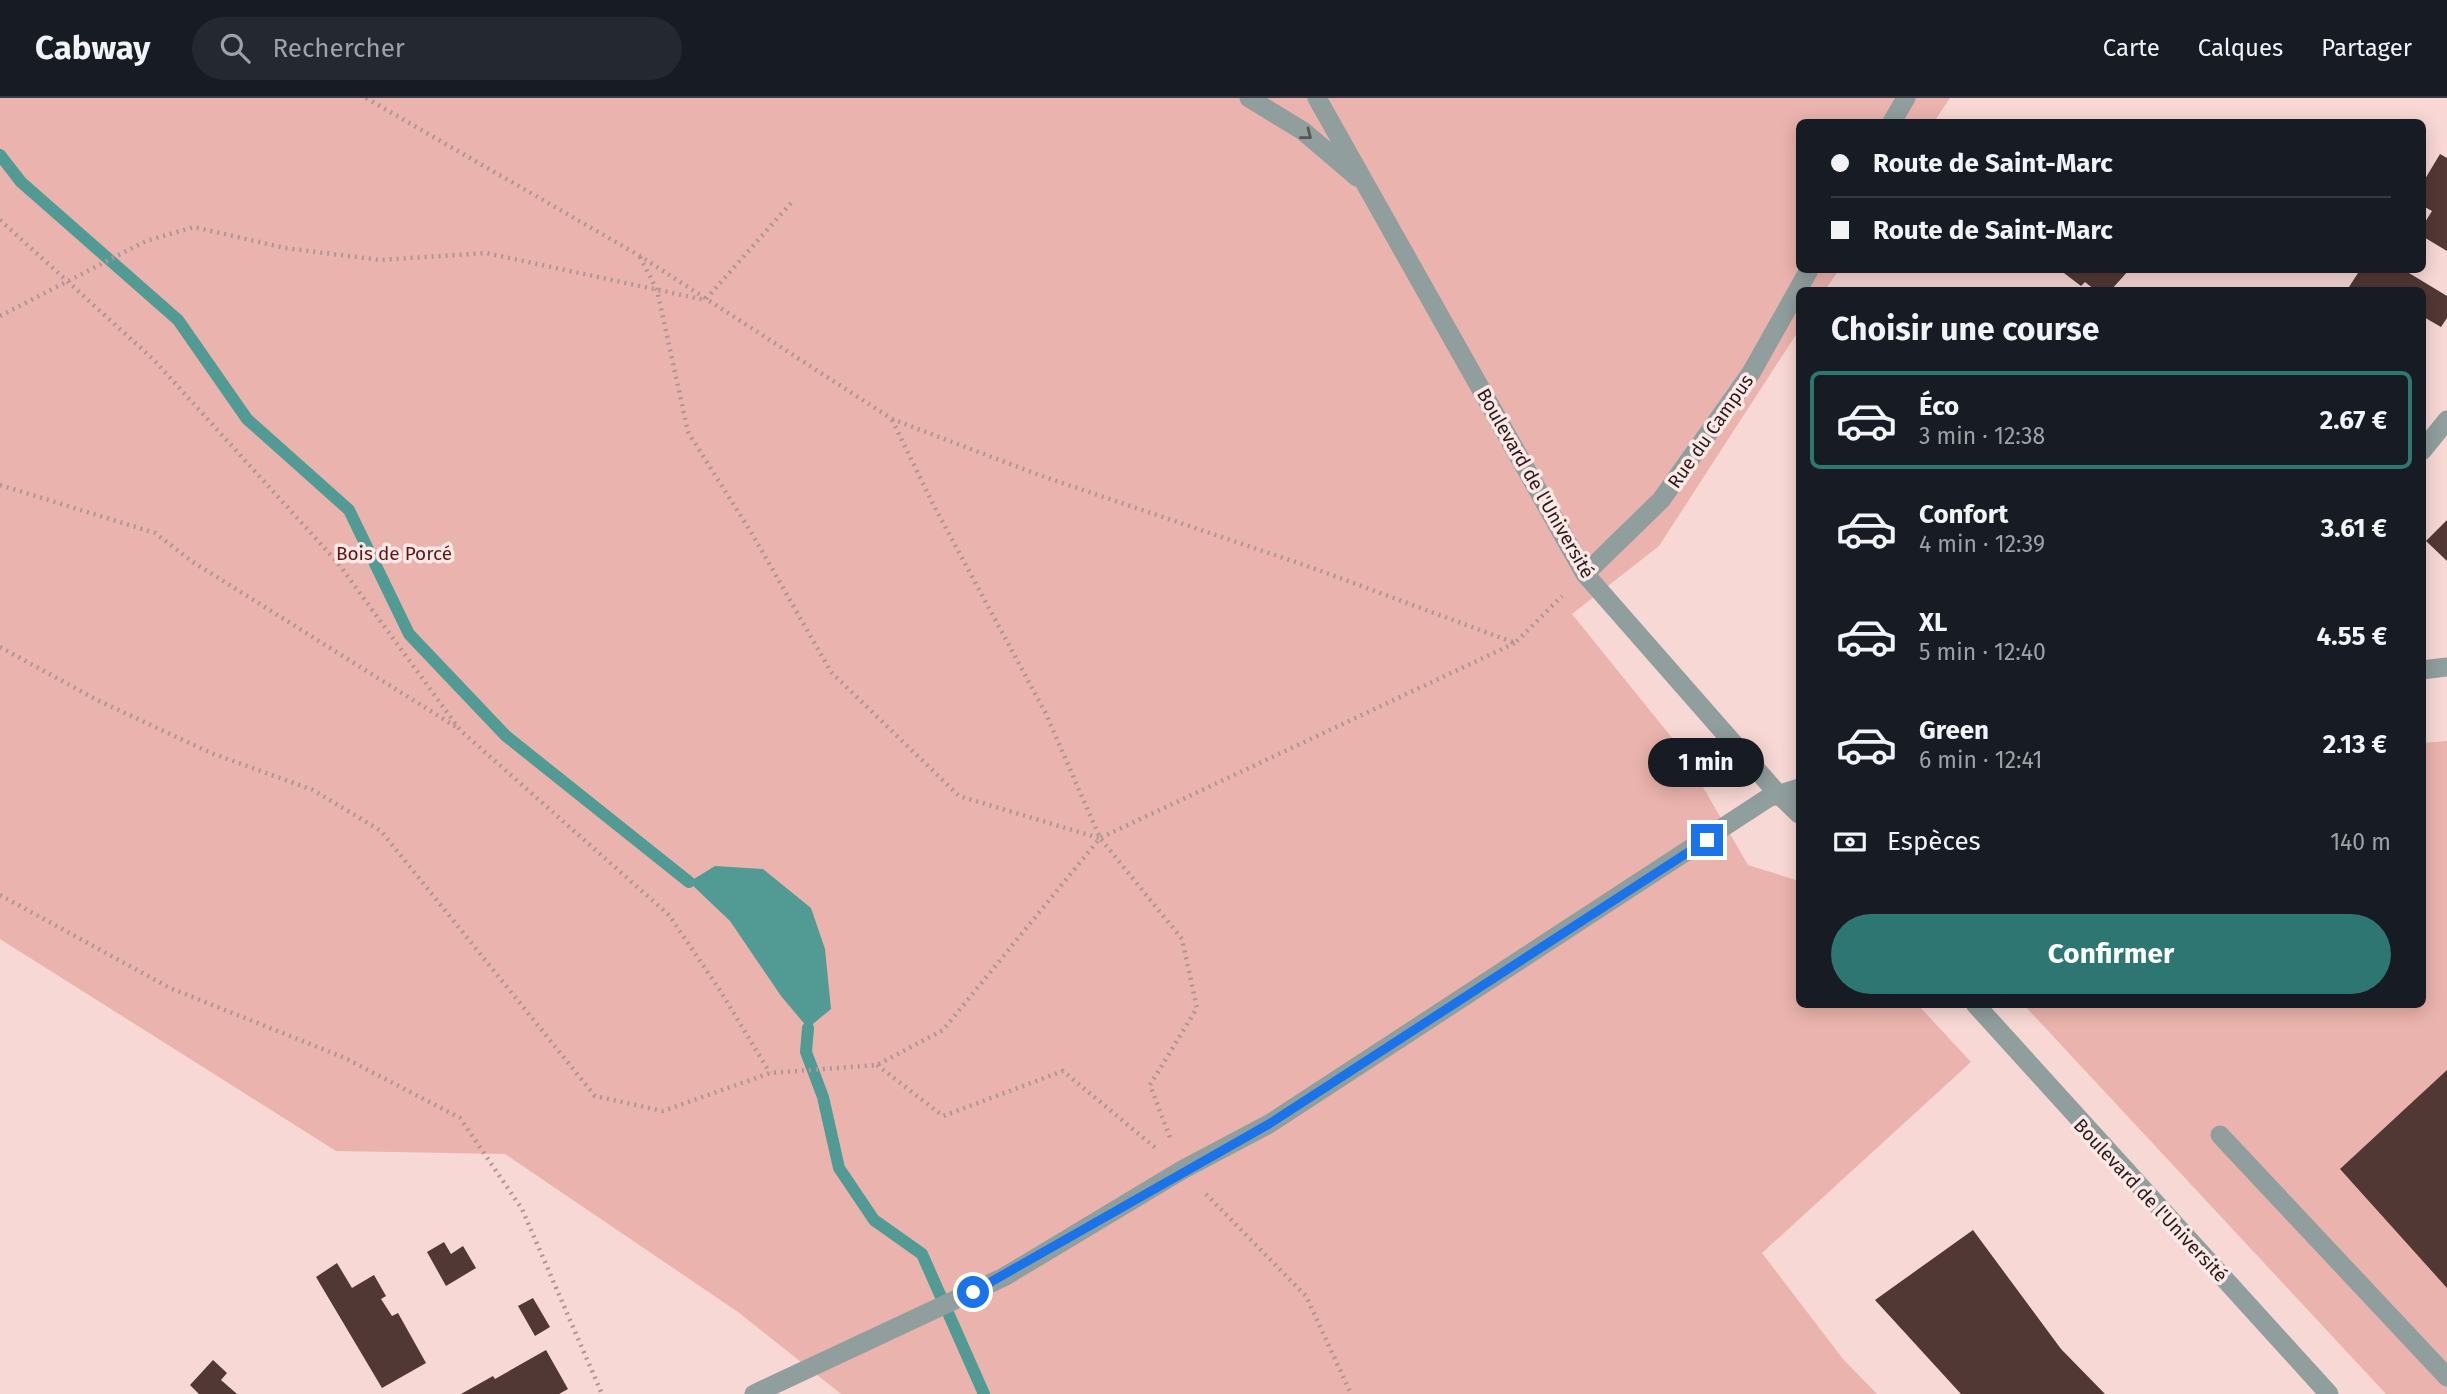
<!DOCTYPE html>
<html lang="fr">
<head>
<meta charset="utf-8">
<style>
  :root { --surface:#171b24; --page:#242831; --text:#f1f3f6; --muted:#9ea1a6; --line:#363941; --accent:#2e7672 }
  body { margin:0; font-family:"Fira Sans",sans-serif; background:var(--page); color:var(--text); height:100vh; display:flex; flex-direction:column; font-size:26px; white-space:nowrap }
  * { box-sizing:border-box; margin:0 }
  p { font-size:23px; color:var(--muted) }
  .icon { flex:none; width:38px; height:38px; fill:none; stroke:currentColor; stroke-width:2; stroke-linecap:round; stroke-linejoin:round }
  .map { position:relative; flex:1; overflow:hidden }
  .side { position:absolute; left:1796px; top:189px; width:630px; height:721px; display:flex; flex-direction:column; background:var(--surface); border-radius:10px; box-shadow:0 4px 18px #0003 }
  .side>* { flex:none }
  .guide { position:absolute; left:1796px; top:21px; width:630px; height:154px; border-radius:10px; box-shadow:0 4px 18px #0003; display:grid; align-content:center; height:154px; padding:0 35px; background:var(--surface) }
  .end { position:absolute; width:32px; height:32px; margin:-16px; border:9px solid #1a73e8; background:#fff; box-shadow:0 0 0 4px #fff }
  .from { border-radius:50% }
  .bubble { position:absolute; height:49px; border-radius:24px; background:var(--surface); box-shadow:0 4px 18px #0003; font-size:23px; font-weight:700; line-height:49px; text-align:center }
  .guide b { display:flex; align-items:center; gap:24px; height:66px; font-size:26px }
  .guide b+b { border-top:2px solid var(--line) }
  .guide i { width:18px; height:18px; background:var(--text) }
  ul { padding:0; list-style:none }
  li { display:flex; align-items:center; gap:21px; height:98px; margin:0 14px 10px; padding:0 21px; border:4px solid transparent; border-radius:10px }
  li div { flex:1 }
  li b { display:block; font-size:26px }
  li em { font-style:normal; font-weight:700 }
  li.active { border-color:var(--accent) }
  li>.icon { width:63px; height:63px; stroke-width:1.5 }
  h2 { padding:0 35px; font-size:32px; line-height:84px }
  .pay { display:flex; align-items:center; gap:18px; height:77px; padding:0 35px; font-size:26px }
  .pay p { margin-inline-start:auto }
  .button { display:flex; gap:14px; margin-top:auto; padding:14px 35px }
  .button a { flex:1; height:80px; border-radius:42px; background:var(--accent); color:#fff; font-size:28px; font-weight:700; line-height:80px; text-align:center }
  header { display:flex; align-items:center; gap:42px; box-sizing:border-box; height:98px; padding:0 35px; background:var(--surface); border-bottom:2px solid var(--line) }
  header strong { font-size:33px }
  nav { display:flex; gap:38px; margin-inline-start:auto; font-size:24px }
  .search { width:490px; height:63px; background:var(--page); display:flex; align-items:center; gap:18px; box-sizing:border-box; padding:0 24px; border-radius:38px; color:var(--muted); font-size:26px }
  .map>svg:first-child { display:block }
</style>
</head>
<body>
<header>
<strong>Cabway</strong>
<div class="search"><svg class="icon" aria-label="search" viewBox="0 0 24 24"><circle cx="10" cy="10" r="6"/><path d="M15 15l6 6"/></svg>Rechercher</div>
<nav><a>Carte</a><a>Calques</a><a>Partager</a></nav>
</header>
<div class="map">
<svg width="2447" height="1296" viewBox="0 0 2447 1296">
  <rect width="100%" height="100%" fill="#f8d8d4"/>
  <!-- green -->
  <path fill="#ebb3ad" d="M0,0H1950L1934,24H1799V172H1839L1825,192H1799V232L1659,448L1572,516L1681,651L1748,767L1799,783V906L1918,907L1971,964L1762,1155L1843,1261L1877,1296H841L738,1214L505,1056L336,1053L0,841Z
    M2447,643V1296H2386L2024,907L2422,906V645Z"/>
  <!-- water -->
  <path fill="#529b95" d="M715,768L763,771L811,810L825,851L831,911L808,930L781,898L730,823L689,784Z"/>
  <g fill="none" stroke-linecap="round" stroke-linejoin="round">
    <!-- stream -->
    <path stroke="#529b95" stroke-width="12" d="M0,57L21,84L178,222L247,321L349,412L409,536L506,638L689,784
      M808,930L806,954L823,999L839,1070L874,1122L922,1156L984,1296"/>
  </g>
  <!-- building -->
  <path fill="#513835" d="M2440,56L2447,60V153L2422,138V129L2432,113L2423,108L2422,86Z
    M2060,172H2129L2111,192H2095L2085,184L2081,188Z
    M2352,172H2404L2447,198V220L2441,229L2422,218V192H2347L2358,175Z
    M2447,422V463L2426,443Z
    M2447,972V1190L2340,1071Z
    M1973,1132L2061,1251L2105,1296H1961L1875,1202Z
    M444,1144L451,1156L463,1148L476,1170L446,1188L427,1154Z
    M337,1165L352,1190L374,1177L386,1198L381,1201L392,1218L398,1215L426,1265L382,1290L316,1179Z
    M533,1200L550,1229L535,1238L518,1208Z
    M546,1252L568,1291L559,1296H461L493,1278L495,1281Z
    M213,1262L227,1275L221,1282L237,1296H199L190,1287Z"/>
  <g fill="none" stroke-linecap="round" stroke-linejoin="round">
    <!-- path -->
    <path stroke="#ae9693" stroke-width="4.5" stroke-dasharray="2 5" stroke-linecap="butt" d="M366,0L640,158L892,321L1039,377L1313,470L1515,545L1562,498
      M0,122L154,262L338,465L460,632L669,817L721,894L770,975
      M640,159L657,192L688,334L754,439L831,574L959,698L1099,740
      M0,218L146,143L194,129L285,150L380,162L486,155L705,202L791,105
      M892,322L934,408L1045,614L1100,740L1182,841L1197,910L1150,987L1171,1042
      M0,387L155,435L193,464L456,629
      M0,549L97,602L211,655L313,692L381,733L595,998L663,1013L770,975L877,967L943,932L1100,740L1515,545
      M0,797L170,890L345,960L460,1020L522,1111L602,1296
      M877,967L943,1018L1063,973L1158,1052
      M1206,1096L1306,1198L1351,1296"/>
    <!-- service -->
    <path stroke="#909e9d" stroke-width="19" d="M2220,1037L2447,1279"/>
    <!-- minor -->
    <path stroke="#909e9d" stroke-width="19" d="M1249,0L1303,33L1357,79
      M1317,0L1585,476L1778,696
      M1892,24L1906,0
      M2422,353L2447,322
      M1585,476L1661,402L1751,275L1809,172"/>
    <!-- tertiary -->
    <path stroke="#909e9d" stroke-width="19" d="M2422,572L2447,569
      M1778,696L1799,716
      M1975,906L2329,1296
      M754,1296L1004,1179L1182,1072L1269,1026L1768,700L1799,690"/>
  </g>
  <!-- one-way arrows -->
  <defs><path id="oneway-chevron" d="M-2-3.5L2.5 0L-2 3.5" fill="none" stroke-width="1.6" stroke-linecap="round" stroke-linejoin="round" transform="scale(1.75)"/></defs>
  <use stroke="#575656" href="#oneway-chevron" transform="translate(1307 37) rotate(38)"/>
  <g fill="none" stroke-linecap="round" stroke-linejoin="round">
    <!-- route -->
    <path stroke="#1a73e8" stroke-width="9" d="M973,1194L1269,1026L1707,742"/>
  </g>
  <g text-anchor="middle" stroke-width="7" stroke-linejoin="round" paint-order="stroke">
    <!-- street labels -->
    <g font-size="19" fill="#281c1b" stroke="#fce8e6">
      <text transform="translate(1710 333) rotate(-55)" y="7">Rue du Campus</text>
      <text transform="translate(1536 385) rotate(60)" y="7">Boulevard de l'Université</text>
      <text transform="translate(2151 1102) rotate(47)" y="7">Boulevard de l'Université</text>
    </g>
    <!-- park labels -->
    <g font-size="19" fill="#5e1716" stroke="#fce8e6">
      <text x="394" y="462">Bois de Porcé</text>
    </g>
  </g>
</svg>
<i class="end from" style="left:973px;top:1194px"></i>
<i class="end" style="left:1707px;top:742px"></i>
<div class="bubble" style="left:1648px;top:640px;width:116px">1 min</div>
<div class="guide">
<b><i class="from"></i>Route de Saint-Marc</b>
<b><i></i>Route de Saint-Marc</b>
</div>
<section class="side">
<h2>Choisir une course</h2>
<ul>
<li class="active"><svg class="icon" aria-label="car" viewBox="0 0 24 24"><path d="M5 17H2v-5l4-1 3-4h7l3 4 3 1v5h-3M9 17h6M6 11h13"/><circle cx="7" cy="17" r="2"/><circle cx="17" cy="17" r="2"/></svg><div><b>Éco</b><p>3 min · 12:38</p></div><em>2.67 €</em></li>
<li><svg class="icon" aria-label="car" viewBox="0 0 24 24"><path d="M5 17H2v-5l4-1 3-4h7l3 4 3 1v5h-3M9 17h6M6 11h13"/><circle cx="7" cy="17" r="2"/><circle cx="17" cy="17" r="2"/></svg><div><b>Confort</b><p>4 min · 12:39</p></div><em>3.61 €</em></li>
<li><svg class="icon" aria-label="car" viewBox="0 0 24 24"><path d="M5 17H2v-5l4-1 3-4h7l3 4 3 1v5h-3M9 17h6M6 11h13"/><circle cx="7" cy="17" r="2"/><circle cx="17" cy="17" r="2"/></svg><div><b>XL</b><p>5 min · 12:40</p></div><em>4.55 €</em></li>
<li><svg class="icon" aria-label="car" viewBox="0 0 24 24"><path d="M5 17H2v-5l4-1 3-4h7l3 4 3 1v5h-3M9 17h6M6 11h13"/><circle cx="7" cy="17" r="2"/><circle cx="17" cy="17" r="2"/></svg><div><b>Green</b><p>6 min · 12:41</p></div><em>2.13 €</em></li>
</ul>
<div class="pay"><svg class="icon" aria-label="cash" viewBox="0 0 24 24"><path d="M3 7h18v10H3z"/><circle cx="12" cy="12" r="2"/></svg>Espèces<p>140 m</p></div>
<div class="button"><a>Confirmer</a></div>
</section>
</div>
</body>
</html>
